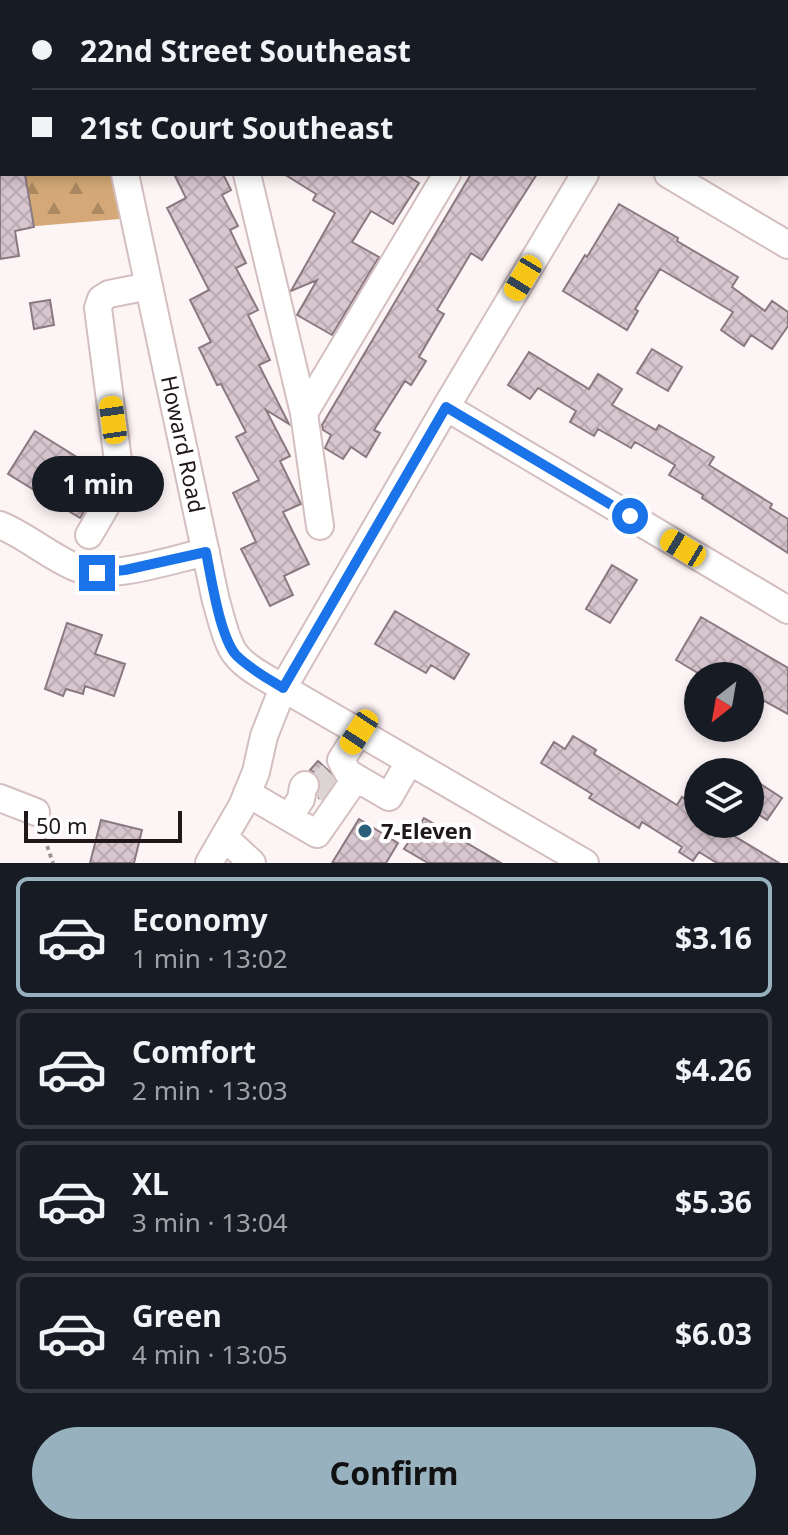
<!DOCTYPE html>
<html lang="en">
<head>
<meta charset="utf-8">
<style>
  :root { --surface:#171b24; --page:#20242c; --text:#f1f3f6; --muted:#9ea1a6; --line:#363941; --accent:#98b1bf }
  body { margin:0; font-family:"Noto Sans",sans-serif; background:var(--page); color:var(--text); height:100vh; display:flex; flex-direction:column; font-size:30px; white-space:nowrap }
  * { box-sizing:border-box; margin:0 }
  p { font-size:26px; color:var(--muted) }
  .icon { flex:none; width:44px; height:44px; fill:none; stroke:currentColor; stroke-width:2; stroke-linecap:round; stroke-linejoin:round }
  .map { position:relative; height:863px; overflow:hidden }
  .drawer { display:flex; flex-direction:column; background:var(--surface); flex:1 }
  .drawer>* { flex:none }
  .hud { position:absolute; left:0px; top:0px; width:788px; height:176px; box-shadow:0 4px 12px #0003; display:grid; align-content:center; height:176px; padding:0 32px; background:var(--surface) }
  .needle { width:52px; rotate:211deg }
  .controls { position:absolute; left:684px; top:662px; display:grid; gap:16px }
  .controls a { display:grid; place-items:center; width:80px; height:80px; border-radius:50%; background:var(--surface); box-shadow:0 4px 12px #0003; font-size:40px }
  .scale { position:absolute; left:24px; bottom:20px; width:158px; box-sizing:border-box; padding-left:8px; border:4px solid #1f1718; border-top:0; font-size:22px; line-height:28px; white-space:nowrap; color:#1f1718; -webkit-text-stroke:6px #fff; paint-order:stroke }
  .end { position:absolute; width:36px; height:36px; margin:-18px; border:10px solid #1a73e8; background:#fff; box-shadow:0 0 0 4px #fff }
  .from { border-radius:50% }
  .bubble { position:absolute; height:56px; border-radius:28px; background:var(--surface); box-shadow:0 4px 12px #0003; font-size:26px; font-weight:700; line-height:56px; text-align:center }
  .car { position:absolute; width:24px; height:48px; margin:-24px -12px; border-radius:10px; box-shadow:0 0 6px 2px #0007; background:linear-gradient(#f5c518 24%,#345 0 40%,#f5c518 0 76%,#345 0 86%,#f5c518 0) }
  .hud b { display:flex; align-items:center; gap:28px; height:76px; font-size:30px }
  .hud b+b { border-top:2px solid var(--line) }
  .hud i { width:20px; height:20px; background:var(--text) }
  ul { padding:14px 0 0; list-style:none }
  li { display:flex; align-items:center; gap:24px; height:120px; margin:0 16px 12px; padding:0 16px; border:4px solid var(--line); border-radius:12px }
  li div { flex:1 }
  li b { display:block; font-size:30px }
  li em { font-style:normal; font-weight:700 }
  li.on { border-color:var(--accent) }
  li>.icon { width:72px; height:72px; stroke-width:1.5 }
  .button { display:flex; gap:16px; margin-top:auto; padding:16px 32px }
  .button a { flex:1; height:92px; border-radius:48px; background:var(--accent); color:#111; font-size:32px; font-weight:700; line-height:92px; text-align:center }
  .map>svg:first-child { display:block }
</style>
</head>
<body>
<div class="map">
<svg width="788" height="863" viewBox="0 0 788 863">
  <defs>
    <pattern id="forest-firs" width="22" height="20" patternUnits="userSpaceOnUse" patternTransform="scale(2)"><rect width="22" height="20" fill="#d4a977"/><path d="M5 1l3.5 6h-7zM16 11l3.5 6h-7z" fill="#ab8961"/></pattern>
    <pattern id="building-cross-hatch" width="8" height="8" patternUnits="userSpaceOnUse" patternTransform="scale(2)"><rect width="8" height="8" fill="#d8c6cf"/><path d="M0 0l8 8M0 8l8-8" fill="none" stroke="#b9a9b1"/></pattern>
  </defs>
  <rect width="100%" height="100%" fill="#fdf4f5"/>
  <!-- forest -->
  <path fill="url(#forest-firs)" d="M0,0H74L75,2H2V174H111L120,219L0,229Z"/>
  <!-- building -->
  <path fill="url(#building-cross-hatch)" stroke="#8a7981" stroke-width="2" d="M0,174H25L34,227L15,231L19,256L0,259Z
    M174,174H223L231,190L222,195L238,226L230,230L246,263L236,268L258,310L248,315L270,360L259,365L289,424L266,410L290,456L280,461L301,504L283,512L309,564L284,576L293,595L270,606L241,549L256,542L233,493L259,480L236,437L246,432L221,384L217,385L199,348L211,342L190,300L209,290L167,208L186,198Z
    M284,174H404L419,183L393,224L371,211L352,242L379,257L332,335L297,315L317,280L291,291L335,213L313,200L316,194Z
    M471,174H537L482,260L471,253L437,310L444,314L419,357L426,361L411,385L405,381L374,430L380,433L366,457L351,447L343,459L325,448L331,435L323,430L322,425Z
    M619,204L678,238L677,241L738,277L732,287L765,311L772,301L788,312V326L772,349L751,335L744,346L721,330L733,312L660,269L635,309L638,311L627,330L563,291L585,255L587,257Z
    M50,300L54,325L34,329L30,303Z
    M652,349L682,367L668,391L637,373Z
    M529,352L589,389L598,374L622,389L612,405L656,430L659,425L714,457L709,465L772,504L770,508L788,519V553L702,498L703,495L669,475L675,465L635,442L631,448L598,429L594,436L570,422L576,411L538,388L530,399L508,385Z
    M35,431L104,474L96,492L80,518L8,474Z
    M612,565L637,580L610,623L586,609Z
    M395,611L469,654L454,679L431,665L426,673L375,644Z
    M701,617L788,668V714L750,693V676H703L676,660Z
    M67,623L102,635L95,654L125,664L114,696L85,686L83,694L66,689L63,696L45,689Z
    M573,736L596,750L594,754L677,805L682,797L698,807V824H714L779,863H717L699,852L693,861L679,852L682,847L642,822L639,828L589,798L592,794L541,763L554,742L565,749Z
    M318,761L330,772L334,781L319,798L318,796L321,788L320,780L317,774L310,770Z
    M756,781L782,798L767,820L750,809V791Z
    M424,818L501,863H428L404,849Z
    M359,819L398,843L386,863H332Z
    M101,820L142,830L134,863H90Z"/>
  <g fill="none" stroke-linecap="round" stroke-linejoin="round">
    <!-- minor-tunnel -->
    <path stroke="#dcd3d4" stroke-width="26" stroke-dasharray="26 13" stroke-linecap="butt" d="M313,792L331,774"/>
    <defs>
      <path id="minor" d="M87,0L88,2
        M205,0V2
        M362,2L363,0
        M550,2L551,0
        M686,2L687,0
        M125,174L216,601C221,617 224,634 232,649C242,667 267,678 283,688L585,863
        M247,174L304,413L320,526
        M668,174L788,245
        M446,407L788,610
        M304,413L447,174
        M0,525C27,536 50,557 77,568C111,581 170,560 206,552
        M89,535L110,499L120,476L98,308L101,299L109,294L149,286
        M359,732L341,760L348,773L389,797L409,762
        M247,793L317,834L356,778
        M0,798L36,812
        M289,817L301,799L303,787L305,785
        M224,837L252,863
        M209,863L242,806L256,772L264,736L283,688L446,407L585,174"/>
    </defs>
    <!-- minor casing -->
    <use href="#minor" stroke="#d4bfc0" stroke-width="30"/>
    <!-- path -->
    <path stroke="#9d9495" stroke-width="4" stroke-dasharray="4 4" stroke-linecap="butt" d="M42,831L53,863"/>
    <!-- minor -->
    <use href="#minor" stroke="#fff" stroke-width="26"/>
  </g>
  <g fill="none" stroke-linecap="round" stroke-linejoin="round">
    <!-- route -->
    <path stroke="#1a73e8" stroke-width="10" d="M97,573L125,570L206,552C211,577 220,637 236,655C250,669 267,678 283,688L446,407L630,516"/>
  </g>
  <!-- markers -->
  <circle fill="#2b607c" stroke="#fff" stroke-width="3" cx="365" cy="831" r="8"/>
  <g text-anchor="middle" stroke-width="8" stroke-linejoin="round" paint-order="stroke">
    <!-- street labels -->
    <g font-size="22" fill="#1f1718" stroke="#fff">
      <text transform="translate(183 444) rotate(78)" y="8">Howard Road</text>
    </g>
    <!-- poi labels -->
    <g font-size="22" font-weight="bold" fill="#1f1718" stroke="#fff" text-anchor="start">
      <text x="381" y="839">7-Eleven</text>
    </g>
  </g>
</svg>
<div class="controls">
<a><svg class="needle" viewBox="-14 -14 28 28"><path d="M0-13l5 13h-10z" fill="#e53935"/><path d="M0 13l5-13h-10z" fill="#9ea1a6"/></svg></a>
<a><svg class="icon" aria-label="layers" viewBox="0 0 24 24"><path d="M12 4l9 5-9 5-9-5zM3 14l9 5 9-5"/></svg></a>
</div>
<div class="scale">50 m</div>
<i class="end from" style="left:630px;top:516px"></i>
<i class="end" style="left:97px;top:573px"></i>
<div class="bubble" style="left:32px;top:456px;width:132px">1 min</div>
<i class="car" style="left:523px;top:278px;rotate:211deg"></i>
<i class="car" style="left:113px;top:420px;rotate:352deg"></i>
<i class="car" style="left:683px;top:548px;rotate:301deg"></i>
<i class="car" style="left:359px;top:732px;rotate:213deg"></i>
<div class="hud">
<b><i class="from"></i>22nd Street Southeast</b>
<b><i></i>21st Court Southeast</b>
</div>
</div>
<section class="drawer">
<ul>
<li class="on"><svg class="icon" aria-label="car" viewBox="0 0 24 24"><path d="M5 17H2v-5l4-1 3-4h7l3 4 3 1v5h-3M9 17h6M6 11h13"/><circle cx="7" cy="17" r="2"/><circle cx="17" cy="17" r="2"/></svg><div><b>Economy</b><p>1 min · 13:02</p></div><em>$3.16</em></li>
<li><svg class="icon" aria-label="car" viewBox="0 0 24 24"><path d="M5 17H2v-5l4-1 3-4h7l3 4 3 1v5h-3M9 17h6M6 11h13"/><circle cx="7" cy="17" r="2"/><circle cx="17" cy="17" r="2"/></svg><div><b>Comfort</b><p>2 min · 13:03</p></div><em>$4.26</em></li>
<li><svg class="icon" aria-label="car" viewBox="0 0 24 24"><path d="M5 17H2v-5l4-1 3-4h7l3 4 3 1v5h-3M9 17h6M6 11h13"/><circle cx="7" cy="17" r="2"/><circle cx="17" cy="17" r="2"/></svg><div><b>XL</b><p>3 min · 13:04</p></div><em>$5.36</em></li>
<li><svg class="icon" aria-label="car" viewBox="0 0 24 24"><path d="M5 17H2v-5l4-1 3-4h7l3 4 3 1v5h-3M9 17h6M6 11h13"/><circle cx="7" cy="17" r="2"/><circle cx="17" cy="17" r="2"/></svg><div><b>Green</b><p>4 min · 13:05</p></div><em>$6.03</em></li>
</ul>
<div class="button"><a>Confirm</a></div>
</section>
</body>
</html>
